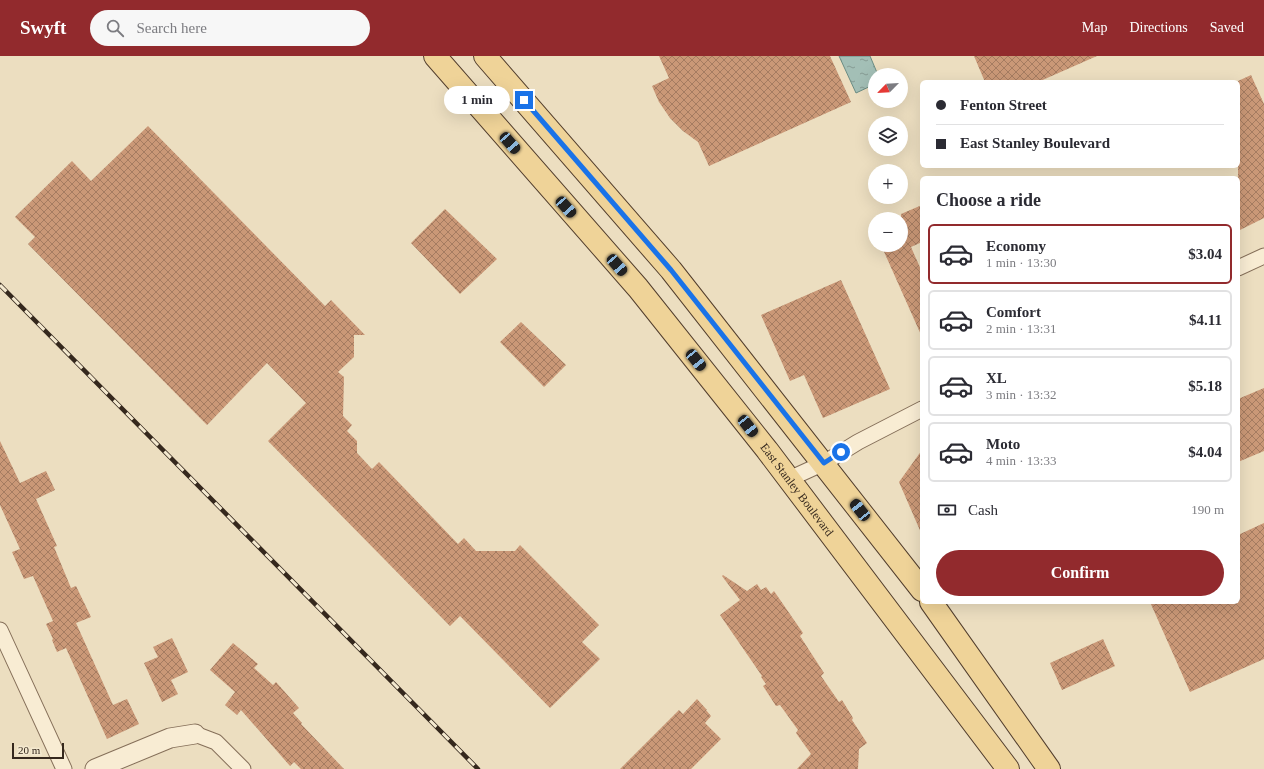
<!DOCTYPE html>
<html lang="en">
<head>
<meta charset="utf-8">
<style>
  :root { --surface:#fff; --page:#f7f7f7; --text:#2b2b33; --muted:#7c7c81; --line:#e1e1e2; --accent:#922a2d }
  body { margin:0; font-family:"Times New Roman",serif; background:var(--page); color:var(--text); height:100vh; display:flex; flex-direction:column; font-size:15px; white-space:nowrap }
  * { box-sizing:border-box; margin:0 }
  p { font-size:13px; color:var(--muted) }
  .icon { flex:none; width:22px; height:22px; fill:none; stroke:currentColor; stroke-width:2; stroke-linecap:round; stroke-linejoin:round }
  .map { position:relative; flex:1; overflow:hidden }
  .sheet { position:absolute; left:920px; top:120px; width:320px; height:428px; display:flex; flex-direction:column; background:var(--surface); border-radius:6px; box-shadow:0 4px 16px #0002 }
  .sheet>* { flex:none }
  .top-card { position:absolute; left:920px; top:24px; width:320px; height:88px; border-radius:6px; box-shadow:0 4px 16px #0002; display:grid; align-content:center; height:88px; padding:0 16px; background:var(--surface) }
  .needle { width:26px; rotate:246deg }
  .controls { position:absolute; left:868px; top:12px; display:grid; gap:8px }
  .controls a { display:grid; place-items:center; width:40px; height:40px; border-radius:50%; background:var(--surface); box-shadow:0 4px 16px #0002; font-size:20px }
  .scale { position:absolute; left:12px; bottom:10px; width:52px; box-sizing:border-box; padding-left:4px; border:2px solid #35281d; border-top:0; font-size:11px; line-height:14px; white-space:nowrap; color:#35281d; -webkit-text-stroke:3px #f4e9cf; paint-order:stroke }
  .end { position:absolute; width:18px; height:18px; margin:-9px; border:5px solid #1a73e8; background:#fff; box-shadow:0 0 0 2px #fff }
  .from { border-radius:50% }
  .bubble { position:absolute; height:28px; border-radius:14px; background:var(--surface); box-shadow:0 4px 16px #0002; font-size:13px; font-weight:800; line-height:28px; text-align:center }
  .car { position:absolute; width:12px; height:24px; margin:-12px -6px; border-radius:5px; box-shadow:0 0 3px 1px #0007; background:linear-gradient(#222 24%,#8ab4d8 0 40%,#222 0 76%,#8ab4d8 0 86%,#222 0) }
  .top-card b { display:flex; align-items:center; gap:14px; height:38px; font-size:15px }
  .top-card b+b { border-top:1px solid var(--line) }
  .top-card i { width:10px; height:10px; background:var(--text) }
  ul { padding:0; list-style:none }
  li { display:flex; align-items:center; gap:12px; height:60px; margin:0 8px 6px; padding:0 8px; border:2px solid var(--line); border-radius:6px }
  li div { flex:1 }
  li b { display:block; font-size:15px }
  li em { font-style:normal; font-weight:800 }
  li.active { border-color:var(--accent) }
  li>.icon { width:36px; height:36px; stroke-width:1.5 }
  h2 { padding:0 16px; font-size:18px; line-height:48px }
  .pay { display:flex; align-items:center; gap:10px; height:44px; padding:0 16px; font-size:15px }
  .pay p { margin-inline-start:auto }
  .button { display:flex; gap:8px; margin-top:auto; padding:8px 16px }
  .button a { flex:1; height:46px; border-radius:24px; background:var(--accent); color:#fff; font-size:16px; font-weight:800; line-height:46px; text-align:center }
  header { display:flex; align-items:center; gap:24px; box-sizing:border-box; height:56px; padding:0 20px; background:var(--accent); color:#fff }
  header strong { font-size:19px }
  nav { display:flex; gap:22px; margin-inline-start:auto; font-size:14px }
  .search { width:280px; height:36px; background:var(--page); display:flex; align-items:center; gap:10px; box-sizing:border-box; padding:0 14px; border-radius:22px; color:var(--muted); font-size:15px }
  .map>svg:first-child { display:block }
</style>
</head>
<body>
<header>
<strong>Swyft</strong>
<div class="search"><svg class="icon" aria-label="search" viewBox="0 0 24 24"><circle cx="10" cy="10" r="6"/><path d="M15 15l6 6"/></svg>Search here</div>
<nav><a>Map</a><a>Directions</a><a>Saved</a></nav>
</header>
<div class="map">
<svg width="1264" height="713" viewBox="0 0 1264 713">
  <defs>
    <pattern id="water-ripples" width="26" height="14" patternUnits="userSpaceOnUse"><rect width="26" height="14" fill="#a3bfb6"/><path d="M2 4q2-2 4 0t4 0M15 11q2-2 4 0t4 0" fill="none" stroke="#869b93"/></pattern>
    <pattern id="building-cross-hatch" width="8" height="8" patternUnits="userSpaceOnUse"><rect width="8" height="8" fill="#ca9877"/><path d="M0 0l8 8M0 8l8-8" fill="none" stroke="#a57c61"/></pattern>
  </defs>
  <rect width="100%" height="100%" fill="#ecdec0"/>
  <!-- water -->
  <path fill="url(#water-ripples)" stroke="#6b8c83" d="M839,0H870L878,19H875V28L856,37Z"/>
  <!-- building -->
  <path fill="url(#building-cross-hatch)" d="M659,0H830L851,46L709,110L698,86L683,75L670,62L659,46L652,30L669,22Z
    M974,0H1097L1038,26H985Z
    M1251,19L1264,48V162L1238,175V25Z
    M148,70L325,250L331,244L365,279H354V301L338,316L344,321L343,360L352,369L347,375L357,385V397L372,413L379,406L458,488L464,482L476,495H515L520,489L599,569L582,586L600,603L550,652L460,560L450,570L268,385L306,347L267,307L207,369L28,188L35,181L15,161L72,105L91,125Z
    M922,149V186L911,191L922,216V281L881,189H901V158Z
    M445,153L497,203L460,238L411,187Z
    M841,224L890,333L823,362L804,319L790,325L761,259Z
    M521,266L566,309L544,331L500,286Z
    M1264,332V395L1238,406V343Z
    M0,385L20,427L46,415L55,434L36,443L57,490L54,491L71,532L76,530L91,561L76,567L113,649L127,643L139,668L107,683L66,592L57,596L52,584L53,583L46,568L53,565L33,520L24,523L12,496L20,493L0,449Z
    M922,394V479L899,426Z
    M1264,467V603L1190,636L1150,546H1238V479Z
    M723,519L747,535L757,528L761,534L766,531L771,538L774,535L803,577L800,580L824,617L821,620L839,646L842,644L853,662L852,664L867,687L859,693L858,713H797L811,698L796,677L798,674L780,649L776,650L763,630L766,628L761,621L762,620L720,559L740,544L722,520Z
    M172,582L188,616L171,624L178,638L162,646L144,607L158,601L153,591Z
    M1103,583L1115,610L1062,634L1050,607Z
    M233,587L258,608L254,612L273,629L276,626L299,652L293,657L302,667L301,668L344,713H301L294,706L290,710L241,654L237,659L225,649L235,636L210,614Z
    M697,643L707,654H706L711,660L705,667L721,683L691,713H620L679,654L683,658Z"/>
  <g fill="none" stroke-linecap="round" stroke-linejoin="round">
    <defs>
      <path id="minor" d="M1238,212L1264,200
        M789,423L824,407L858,386L922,353
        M0,574L64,713
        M195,678L216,686L243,713"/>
      <path id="tertiary" d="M95,713L170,682L195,678"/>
      <g id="primary">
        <path id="s1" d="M435,0L638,232L767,394L1008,713"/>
        <path d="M485,0L671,214L922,534"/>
        <path d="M931,546L1049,713"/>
      </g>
    </defs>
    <!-- minor casing -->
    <use href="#minor" stroke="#856f59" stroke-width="17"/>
    <!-- tertiary casing -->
    <use href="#tertiary" stroke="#856f59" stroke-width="21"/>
    <!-- primary casing -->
    <use href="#primary" stroke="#523e2d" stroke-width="24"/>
    <!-- minor -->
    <use href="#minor" stroke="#f8ecd3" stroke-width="15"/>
    <!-- tertiary -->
    <use href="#tertiary" stroke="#f8ecd3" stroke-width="19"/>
    <!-- primary -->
    <use href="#primary" stroke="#efd398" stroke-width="22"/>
    <defs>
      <path id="rail" d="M0,229L478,713"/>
    </defs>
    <!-- rail casing -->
    <use href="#rail" stroke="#35281d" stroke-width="4.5"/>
    <!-- rail -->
    <use href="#rail" stroke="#f4e9cf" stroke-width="3" stroke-dasharray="9" stroke-linecap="butt"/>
  </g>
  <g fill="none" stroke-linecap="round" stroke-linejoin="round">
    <!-- route -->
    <path stroke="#1a73e8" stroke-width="5" d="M524,44L671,214L824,407L841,396"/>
  </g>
  <g text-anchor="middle" stroke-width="4" stroke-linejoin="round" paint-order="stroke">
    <!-- street labels -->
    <g font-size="12" fill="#35281d" stroke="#f4e9cf">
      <text dy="4" stroke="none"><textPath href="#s1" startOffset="565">East Stanley Boulevard</textPath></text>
    </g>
  </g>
</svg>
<div class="controls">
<a><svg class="needle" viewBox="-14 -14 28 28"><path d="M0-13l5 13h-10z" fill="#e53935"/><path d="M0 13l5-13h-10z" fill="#7c7c81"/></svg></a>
<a><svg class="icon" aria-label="layers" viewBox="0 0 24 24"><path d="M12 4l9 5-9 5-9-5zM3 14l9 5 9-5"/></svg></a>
<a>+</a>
<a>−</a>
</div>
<div class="scale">20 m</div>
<i class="end from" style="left:841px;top:396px"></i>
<i class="end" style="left:524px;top:44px"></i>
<div class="bubble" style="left:444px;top:30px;width:66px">1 min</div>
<i class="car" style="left:510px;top:87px;rotate:139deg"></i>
<i class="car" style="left:566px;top:151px;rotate:138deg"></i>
<i class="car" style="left:617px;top:209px;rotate:139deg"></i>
<i class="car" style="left:696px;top:304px;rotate:141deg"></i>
<i class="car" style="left:748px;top:370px;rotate:142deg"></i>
<i class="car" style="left:860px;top:454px;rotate:322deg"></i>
<div class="top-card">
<b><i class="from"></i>Fenton Street</b>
<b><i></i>East Stanley Boulevard</b>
</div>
<section class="sheet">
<h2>Choose a ride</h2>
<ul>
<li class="active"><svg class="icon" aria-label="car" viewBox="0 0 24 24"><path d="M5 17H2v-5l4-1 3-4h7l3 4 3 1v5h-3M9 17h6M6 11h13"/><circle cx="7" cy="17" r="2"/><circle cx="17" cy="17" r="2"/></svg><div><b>Economy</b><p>1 min · 13:30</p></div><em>$3.04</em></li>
<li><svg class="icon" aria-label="car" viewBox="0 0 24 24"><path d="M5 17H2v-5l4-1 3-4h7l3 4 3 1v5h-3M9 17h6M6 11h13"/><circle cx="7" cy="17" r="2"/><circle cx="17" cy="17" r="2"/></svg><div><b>Comfort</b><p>2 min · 13:31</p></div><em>$4.11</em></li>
<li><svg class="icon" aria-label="car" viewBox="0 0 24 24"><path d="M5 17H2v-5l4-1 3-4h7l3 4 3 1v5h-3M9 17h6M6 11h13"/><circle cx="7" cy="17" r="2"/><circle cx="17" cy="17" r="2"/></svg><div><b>XL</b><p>3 min · 13:32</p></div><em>$5.18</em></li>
<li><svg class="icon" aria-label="car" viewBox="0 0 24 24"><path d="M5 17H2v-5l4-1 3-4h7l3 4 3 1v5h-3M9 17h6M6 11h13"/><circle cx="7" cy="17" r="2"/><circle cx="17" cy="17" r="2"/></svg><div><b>Moto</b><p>4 min · 13:33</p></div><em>$4.04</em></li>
</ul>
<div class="pay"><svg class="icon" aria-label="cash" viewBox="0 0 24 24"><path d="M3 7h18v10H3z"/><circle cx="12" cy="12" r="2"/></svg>Cash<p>190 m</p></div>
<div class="button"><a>Confirm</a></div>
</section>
</div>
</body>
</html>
